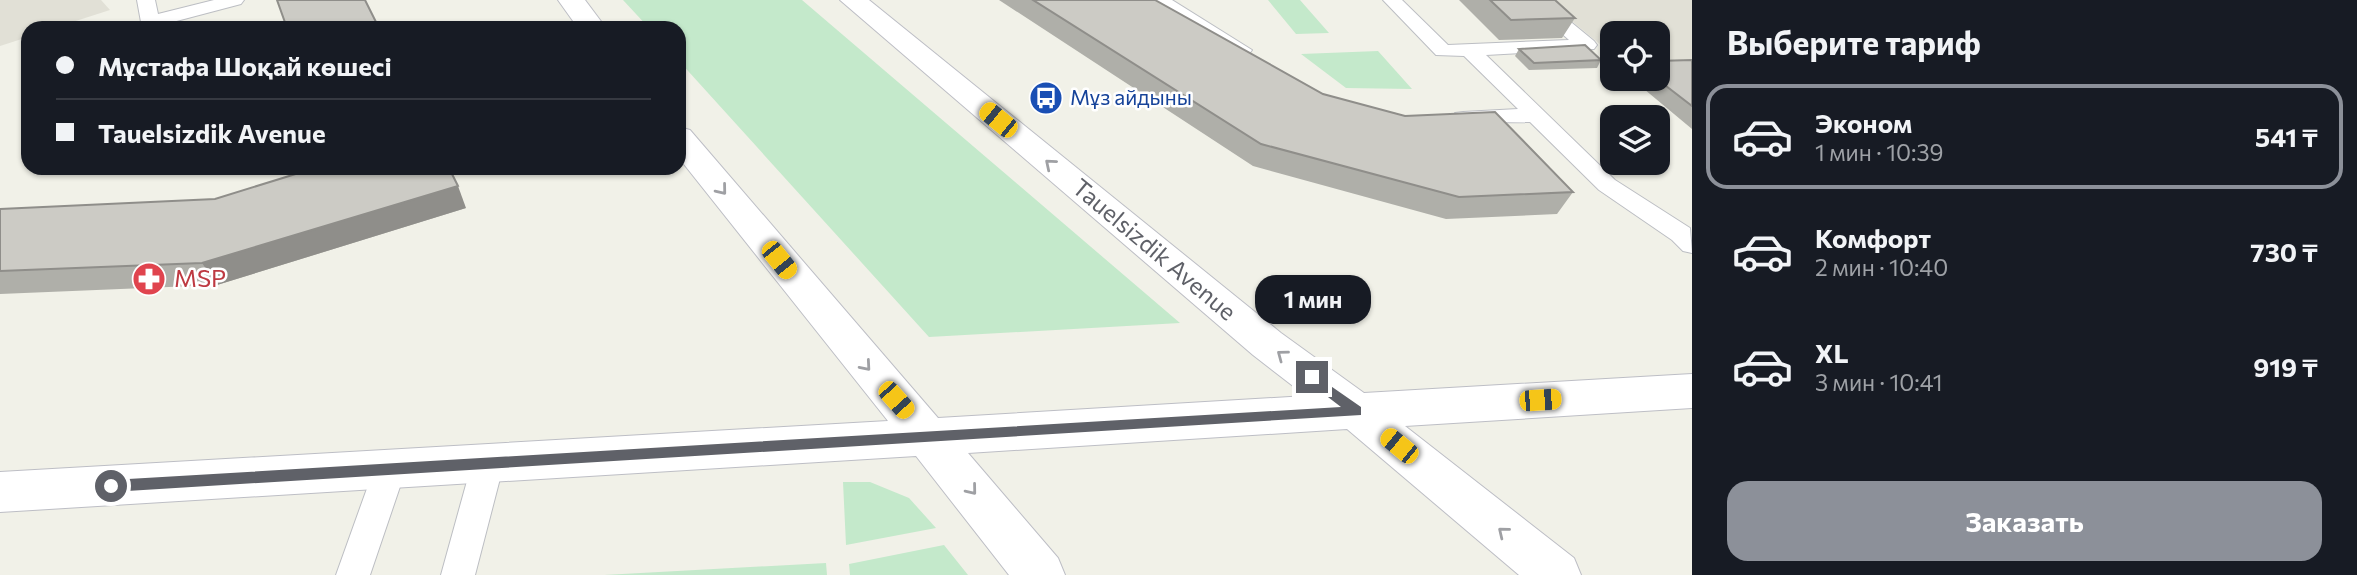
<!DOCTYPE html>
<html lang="ru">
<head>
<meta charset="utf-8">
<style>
  :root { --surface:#171b24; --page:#20242c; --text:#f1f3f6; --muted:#9ea1a6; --line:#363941; --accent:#8c9099 }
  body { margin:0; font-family:Commissioner,sans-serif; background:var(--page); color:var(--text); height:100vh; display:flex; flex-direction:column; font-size:26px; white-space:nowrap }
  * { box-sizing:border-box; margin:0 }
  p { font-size:23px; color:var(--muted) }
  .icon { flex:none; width:38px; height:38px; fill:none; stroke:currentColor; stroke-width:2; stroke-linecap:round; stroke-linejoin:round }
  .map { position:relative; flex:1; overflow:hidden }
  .details { display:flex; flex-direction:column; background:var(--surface); width:665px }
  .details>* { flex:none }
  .banner { position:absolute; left:21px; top:21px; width:665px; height:154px; border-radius:21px; box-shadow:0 2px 5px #0004; display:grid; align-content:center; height:154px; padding:0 35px; background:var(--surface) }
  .controls { position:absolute; left:1600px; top:21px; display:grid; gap:14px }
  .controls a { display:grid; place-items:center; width:70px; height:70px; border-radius:14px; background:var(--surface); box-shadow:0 2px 5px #0004; font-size:35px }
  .end { position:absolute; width:32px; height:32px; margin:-16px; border:9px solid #5f6168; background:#fff; box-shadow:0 0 0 4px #fff }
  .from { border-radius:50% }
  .bubble { position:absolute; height:49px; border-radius:21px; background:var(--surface); box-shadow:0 2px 5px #0004; font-size:23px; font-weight:700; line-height:49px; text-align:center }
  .car { position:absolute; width:21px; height:42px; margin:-21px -10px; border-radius:9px; box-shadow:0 0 5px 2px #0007; background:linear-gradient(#f5c518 24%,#345 0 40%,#f5c518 0 76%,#345 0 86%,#f5c518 0) }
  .banner b { display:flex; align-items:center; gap:24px; height:66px; font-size:26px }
  .banner b+b { border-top:2px solid var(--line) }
  .banner i { width:18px; height:18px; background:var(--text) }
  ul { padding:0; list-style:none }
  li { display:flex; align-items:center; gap:21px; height:105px; margin:0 14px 10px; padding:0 21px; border:4px solid transparent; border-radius:21px }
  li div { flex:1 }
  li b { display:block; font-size:26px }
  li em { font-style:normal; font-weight:700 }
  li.on { border-color:var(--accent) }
  li>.icon { width:63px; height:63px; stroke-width:1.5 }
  h2 { padding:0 35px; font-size:32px; line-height:84px }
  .cta { display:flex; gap:14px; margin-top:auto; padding:14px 35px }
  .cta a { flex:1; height:80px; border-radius:21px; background:var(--accent); color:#fff; font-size:28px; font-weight:700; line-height:80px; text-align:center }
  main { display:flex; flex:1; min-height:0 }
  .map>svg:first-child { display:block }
</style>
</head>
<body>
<main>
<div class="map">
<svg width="1692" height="575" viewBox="0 0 1692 575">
  <rect width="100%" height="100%" fill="#f1f1e8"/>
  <!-- education -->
  <path fill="#e1e0d6" d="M0,0H101L110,10L54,28H28V37L0,46Z
    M1546,0H1692V69L1657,70V33H1612V54Z"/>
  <!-- green -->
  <path fill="#c4e9cb" d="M623,0H802L1180,323L929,337L679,61V28H649Z
    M1268,0H1300L1329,33L1296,34Z
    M1378,51L1412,89L1346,88L1301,54Z
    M843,482H870L909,498L936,528L846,545Z
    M944,545L968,575H850L849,564Z
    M826,563L827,575H604Z"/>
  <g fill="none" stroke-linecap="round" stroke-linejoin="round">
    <defs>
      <path id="lane" d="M137,0H155L158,14L214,0H244L241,4L150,28L141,22Z
        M1150,0H1172L1252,50L1249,54H1235Z
        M1383,0H1402L1448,45L1569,40L1524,0H1544L1594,41L1597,45L1594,49L1486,55L1615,180L1690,228L1692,253L1683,251L1672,240L1599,190L1530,122L1455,123L1452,118L1455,113L1463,112L1518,109L1464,56L1436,55Z
        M488,450L499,454L504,463L475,575H441L472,463L477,454Z
        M390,456L401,460L406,469L370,575H336L374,469L379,460Z"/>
      <path id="secondary" d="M558,0H585L606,28H578Z
        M840,0H869L1281,333L1364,393L1692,374V408L1405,426L1574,558L1581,575H1519L1347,429L968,453L1058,558L1065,575H1009L916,456L0,512V472L888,421L679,158V127L690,130L938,418L1306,396L1253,355Z"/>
    </defs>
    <!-- lane casing -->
    <use href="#lane" stroke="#bcbec3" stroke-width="2"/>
    <!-- secondary casing -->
    <use href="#secondary" stroke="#bdbec5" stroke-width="2"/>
    <!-- lane -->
    <use href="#lane" fill="#fff" fill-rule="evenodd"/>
    <!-- secondary -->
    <use href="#secondary" fill="#fff" fill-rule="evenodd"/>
  </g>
  <!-- wall -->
  <path fill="#afafa9" d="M999,0H1155L1323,94L1573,192L1557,214L1446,219L1253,166Z
    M1459,0H1555L1575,18L1562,38L1499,40Z
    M1519,49L1601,60L1597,68L1529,70L1515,56Z
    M1692,60V129L1632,79H1657Z
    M466,208L217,285L0,294V209Z"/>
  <!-- shaded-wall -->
  <path fill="#8f8e8a" d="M458,186L466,208L217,285L202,263Z"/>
  <!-- building -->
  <path fill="#cccbc5" stroke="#8f8e8a" stroke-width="2" d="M277,0H365L379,28H287Z
    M1033,0H1155L1323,94L1405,116L1495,112L1573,192L1459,197L1261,144Z
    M1490,0H1555L1575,18L1511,20Z
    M1585,45L1601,60L1534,63L1519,49Z
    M1692,60V106L1657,79V61Z
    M315,168H449L458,186L202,263L0,271V209L215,199Z"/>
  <!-- one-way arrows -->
  <defs><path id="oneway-chevron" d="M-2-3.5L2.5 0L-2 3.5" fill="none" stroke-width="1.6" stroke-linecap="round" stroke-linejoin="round" transform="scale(1.75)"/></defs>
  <g stroke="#9fa0a4">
    <use href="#oneway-chevron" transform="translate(1050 164) rotate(-140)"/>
    <use href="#oneway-chevron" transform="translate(722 190) rotate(51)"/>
    <use href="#oneway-chevron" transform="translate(1282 355) rotate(-143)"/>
    <use href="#oneway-chevron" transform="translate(866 366) rotate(49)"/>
    <use href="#oneway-chevron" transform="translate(972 490) rotate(51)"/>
    <use href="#oneway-chevron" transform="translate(1503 532) rotate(-141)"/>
  </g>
  <!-- route -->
  <path fill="#5f6168" d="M1312,373L1361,407V415L111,492L105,486L111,480L1341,407L1307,381V374Z"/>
  <!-- icons -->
  <defs>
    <symbol id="bus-disc" viewBox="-11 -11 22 22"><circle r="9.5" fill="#1a4fb4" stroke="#fff"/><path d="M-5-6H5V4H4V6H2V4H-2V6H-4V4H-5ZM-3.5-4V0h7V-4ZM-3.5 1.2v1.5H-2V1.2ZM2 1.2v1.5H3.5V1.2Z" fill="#fff"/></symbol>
    <symbol id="pharmacy-disc" viewBox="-11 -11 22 22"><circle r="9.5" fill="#e0444e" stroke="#fff"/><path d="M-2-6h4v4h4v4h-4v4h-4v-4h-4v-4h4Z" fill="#fff"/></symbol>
  </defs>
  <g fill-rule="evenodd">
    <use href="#bus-disc" x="1027" y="79" width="38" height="38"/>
    <use href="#pharmacy-disc" x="130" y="260" width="38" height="38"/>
  </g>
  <g text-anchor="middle" stroke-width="5" stroke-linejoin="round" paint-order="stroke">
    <!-- far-transit labels -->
    <g font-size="21" fill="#164399" stroke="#fff" text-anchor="start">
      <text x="1070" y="105">Мұз айдыны</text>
    </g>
    <!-- street labels -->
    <g font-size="24" fill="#5f6168" stroke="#fff">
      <text transform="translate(1154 250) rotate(40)" y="8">Tauelsizdik Avenue</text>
    </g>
    <!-- health labels -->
    <g font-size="24" fill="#be3a42" stroke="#fff" text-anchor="start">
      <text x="174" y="287">MSP</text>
    </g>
  </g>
</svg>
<div class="controls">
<a><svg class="icon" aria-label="locate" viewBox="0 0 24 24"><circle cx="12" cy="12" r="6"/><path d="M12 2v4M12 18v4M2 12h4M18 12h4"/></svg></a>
<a><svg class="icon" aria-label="layers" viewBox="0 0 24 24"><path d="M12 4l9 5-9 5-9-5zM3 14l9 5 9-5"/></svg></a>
</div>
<i class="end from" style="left:111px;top:486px"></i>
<i class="end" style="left:1312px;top:377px"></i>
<div class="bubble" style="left:1255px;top:275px;width:116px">1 мин</div>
<i class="car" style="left:998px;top:120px;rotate:309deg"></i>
<i class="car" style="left:779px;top:260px;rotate:141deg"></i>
<i class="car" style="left:896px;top:400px;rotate:138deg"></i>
<i class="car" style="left:1540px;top:400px;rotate:86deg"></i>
<i class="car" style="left:1399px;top:446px;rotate:309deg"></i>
<div class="banner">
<b><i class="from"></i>Мұстафа Шоқай көшесі</b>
<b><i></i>Tauelsizdik Avenue</b>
</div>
</div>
<section class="details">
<h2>Выберите тариф</h2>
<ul>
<li class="on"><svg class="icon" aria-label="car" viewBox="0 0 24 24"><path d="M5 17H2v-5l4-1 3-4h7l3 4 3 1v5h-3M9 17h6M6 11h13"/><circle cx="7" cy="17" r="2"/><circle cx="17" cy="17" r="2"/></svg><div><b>Эконом</b><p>1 мин · 10:39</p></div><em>541 ₸</em></li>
<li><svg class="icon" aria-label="car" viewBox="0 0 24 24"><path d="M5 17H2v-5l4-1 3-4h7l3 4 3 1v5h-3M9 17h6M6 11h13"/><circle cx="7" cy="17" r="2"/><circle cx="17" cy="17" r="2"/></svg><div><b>Комфорт</b><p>2 мин · 10:40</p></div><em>730 ₸</em></li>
<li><svg class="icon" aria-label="car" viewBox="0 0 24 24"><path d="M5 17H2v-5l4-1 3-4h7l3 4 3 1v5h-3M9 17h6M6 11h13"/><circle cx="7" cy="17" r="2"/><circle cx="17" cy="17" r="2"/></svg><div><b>XL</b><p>3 мин · 10:41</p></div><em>919 ₸</em></li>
</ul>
<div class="cta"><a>Заказать</a></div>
</section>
</main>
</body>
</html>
